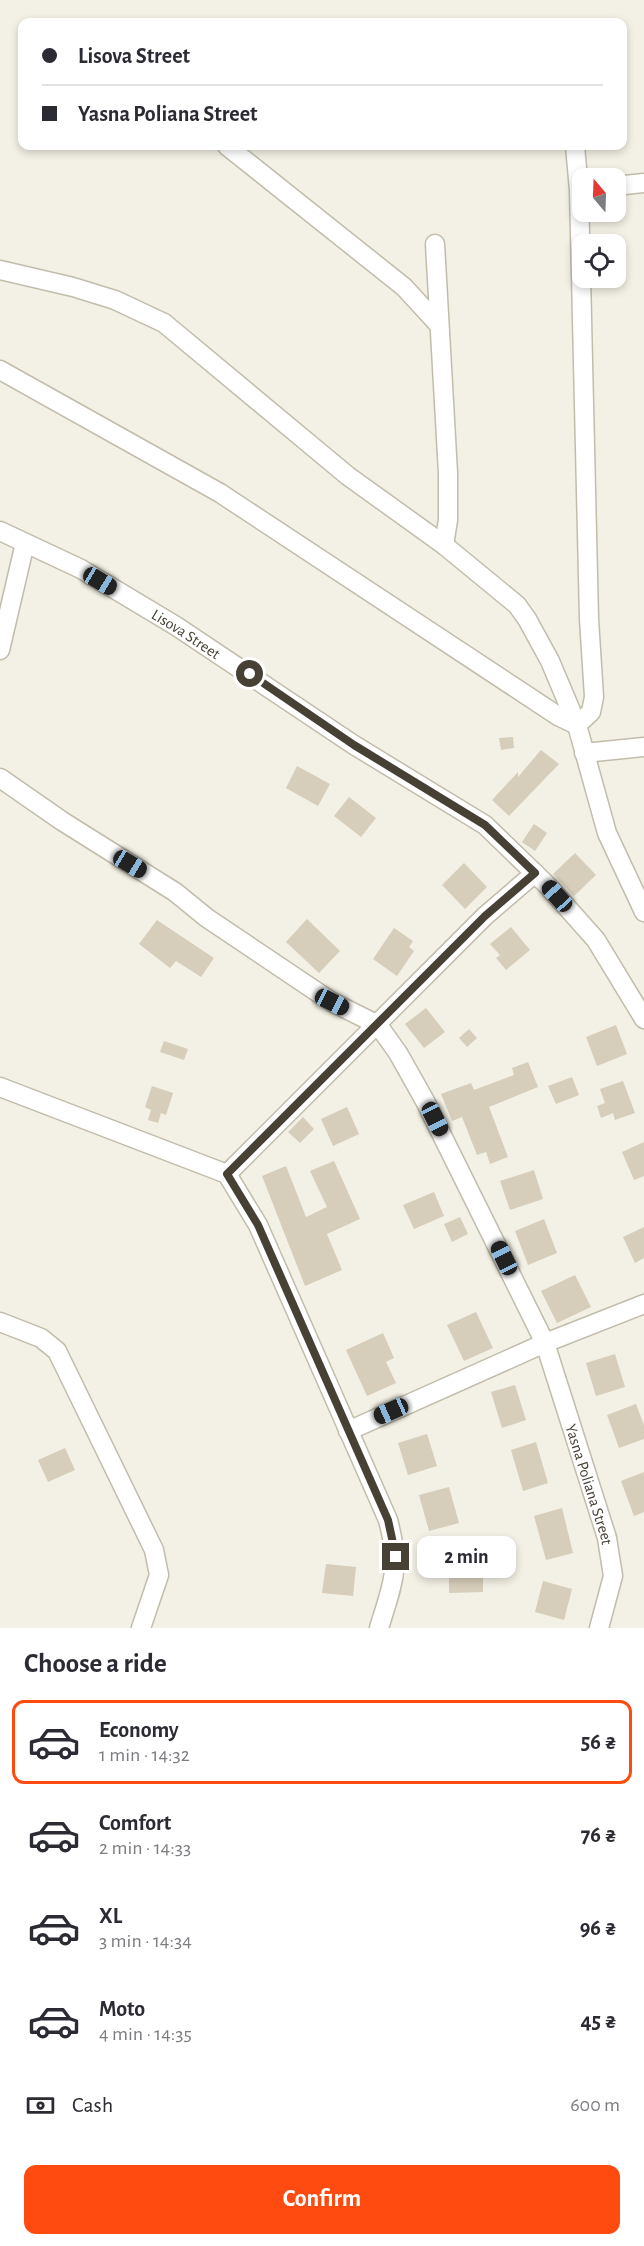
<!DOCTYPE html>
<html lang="en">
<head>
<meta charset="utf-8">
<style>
  :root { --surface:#fff; --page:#f7f7f7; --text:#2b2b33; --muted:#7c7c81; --line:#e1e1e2; --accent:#ff4b10 }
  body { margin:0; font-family:"Alegreya Sans",sans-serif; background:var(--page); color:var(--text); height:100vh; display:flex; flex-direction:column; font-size:22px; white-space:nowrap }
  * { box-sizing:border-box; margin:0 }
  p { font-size:20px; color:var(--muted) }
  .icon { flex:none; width:33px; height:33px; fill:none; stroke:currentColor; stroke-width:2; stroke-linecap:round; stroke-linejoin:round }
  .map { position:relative; height:1628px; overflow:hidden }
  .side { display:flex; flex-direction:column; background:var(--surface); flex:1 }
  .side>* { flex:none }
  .guide { position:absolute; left:18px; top:18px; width:609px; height:132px; border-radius:12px; box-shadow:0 3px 9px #0003; display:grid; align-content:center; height:132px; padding:0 24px; background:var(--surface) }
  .needle { width:39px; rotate:341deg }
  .controls { position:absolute; left:572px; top:168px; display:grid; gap:12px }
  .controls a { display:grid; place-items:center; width:54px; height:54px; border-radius:12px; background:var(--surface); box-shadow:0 3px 9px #0003; font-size:30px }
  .end { position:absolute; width:27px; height:27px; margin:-14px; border:8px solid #464134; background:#fff; box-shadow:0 0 0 3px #fff }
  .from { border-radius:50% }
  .bubble { position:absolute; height:42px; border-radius:12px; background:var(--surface); box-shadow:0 3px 9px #0003; font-size:20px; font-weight:600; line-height:42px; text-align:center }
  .car { position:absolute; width:18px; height:36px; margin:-18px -9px; border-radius:8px; box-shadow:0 0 4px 2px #0007; background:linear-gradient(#222 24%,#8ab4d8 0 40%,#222 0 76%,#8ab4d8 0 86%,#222 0) }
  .guide b { display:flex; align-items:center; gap:21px; height:57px; font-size:22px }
  .guide b+b { border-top:2px solid var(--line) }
  .guide i { width:15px; height:15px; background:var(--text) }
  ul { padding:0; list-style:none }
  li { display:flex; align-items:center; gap:18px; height:84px; margin:0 12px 9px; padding:0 12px; border:3px solid transparent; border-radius:12px }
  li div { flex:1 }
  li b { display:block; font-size:22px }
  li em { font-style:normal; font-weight:600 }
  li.active { border-color:var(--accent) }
  li>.icon { width:54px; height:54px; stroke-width:1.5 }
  h2 { padding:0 24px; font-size:27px; line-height:72px }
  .pay { display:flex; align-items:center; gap:15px; height:66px; padding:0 24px; font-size:22px }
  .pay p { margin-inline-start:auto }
  .cta { display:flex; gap:12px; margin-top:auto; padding:12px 24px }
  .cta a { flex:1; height:69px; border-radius:12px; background:var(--accent); color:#fff; font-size:24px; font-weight:600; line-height:69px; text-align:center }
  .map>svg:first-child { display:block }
</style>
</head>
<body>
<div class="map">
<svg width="644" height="1628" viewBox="0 0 644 1628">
  <rect width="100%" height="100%" fill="#f3f0e5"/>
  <!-- building -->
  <path fill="#d6cdba" d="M513,737L514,748L501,750L499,738Z
    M541,750L559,764L509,816L492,800L518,772V777Z
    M297,766L330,784L318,806L286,788Z
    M349,797L376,818L361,837L334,816Z
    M534,824L547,833L535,851L522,842Z
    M575,853L596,875L574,896L553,874Z
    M464,863L487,887L465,909L442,885Z
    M307,919L340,951L319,973L286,942Z
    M157,920L214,958L201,977L176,961L170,968L139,944Z
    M511,927L530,950L506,970L496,958L500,955L490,944Z
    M394,928L413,941L409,947L414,951L397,976L373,959Z
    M426,1008L445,1032L424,1048L405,1024Z
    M616,1025L627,1054L597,1066L586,1037Z
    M469,1029L477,1038L467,1047L459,1038Z
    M164,1041L188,1049L184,1060L160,1052Z
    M528,1062L538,1087L489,1107L508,1157L490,1164L486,1152L477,1155L462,1117L452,1121L441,1094L471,1083L474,1090L514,1075L512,1068Z
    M572,1077L579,1095L556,1104L548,1086Z
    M623,1081L635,1113L615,1120L613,1113L601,1118L597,1106L605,1103L600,1089Z
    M152,1086L173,1093L166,1115L161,1113L158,1123L148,1120L151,1110L145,1107Z
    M347,1107L359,1134L333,1146L321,1119Z
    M303,1117L314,1129L300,1143L288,1132Z
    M644,1142V1176L634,1180L622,1152Z
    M334,1161L360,1219L327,1234L342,1270L305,1286L262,1176L286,1166L306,1217L327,1207L310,1171Z
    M534,1170L543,1199L510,1210L500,1181Z
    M434,1192L444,1216L414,1229L403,1205Z
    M460,1217L468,1234L452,1242L444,1224Z
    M544,1219L557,1253L528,1265L515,1231Z
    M644,1227V1258L635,1263L623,1237Z
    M575,1275L591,1307L557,1323L541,1291Z
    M476,1312L493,1348L464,1361L447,1325Z
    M383,1333L394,1358L386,1362L396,1383L367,1396L346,1350Z
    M615,1354L625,1387L596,1396L586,1363Z
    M515,1385L526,1420L502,1428L491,1392Z
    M636,1404L644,1425V1439L619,1448L607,1415Z
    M427,1434L437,1466L408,1475L398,1443Z
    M536,1442L548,1483L523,1491L511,1450Z
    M65,1448L75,1470L48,1482L38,1460Z
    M644,1472V1512L634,1516L621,1481Z
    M449,1487L459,1523L429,1531L419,1495Z
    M562,1508L573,1553L546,1560L534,1516Z
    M449,1557H483V1592L449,1593Z
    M326,1564L356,1567L353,1596L322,1593Z
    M543,1581L572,1589L564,1620L535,1612Z"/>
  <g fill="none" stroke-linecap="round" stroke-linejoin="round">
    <defs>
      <g id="minor">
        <path d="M227,146L404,287L438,324"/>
        <path d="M615,186L644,183"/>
        <path d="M435,244L448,473V520L444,545"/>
        <path d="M0,270L73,287L115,300L164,323L348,476L444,545L517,605L527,619L550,661L577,725L607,833L644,912"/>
        <path d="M0,370L220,493L558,716L577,725L591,712L594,697L589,619L579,190L575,146"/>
        <path id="s1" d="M0,531L81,569L176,626L354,745L485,825L548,886L596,940L644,1019"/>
        <path d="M0,650L25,543"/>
        <path d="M584,753L644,747"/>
        <path id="s2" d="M0,778L62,821L175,892L207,918L332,1002L378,1025L398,1053L425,1101L545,1343L607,1538L613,1576L599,1628"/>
        <path d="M0,1087L227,1174L258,1225L388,1520C401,1569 393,1582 379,1628"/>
        <path d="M227,1174L485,916L535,873"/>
        <path d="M0,1322L41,1338L57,1351L154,1550L159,1575L141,1628"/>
        <path d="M348,1431L545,1343L644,1304"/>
      </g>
    </defs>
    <!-- minor casing -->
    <use href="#minor" stroke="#c2bcaa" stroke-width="21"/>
    <!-- minor -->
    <use href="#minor" stroke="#fff" stroke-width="18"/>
  </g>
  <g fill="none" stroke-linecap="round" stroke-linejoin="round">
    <!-- route -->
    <path stroke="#464134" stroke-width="8" d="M250,674L354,745L485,825L535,873L485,916L227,1174L258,1225L388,1520L396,1557"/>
  </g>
  <g text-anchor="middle" stroke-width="4.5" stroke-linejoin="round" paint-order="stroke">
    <!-- street labels -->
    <g font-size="16" fill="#464134" stroke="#fff">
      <text dy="6" stroke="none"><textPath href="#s1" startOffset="213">Lisova Street</textPath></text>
      <text dy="6" stroke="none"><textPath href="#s2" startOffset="960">Yasna Poliana Street</textPath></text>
    </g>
  </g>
</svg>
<div class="controls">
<a><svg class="needle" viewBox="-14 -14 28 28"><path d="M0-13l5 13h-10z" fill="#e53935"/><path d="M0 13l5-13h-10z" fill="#7c7c81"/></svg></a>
<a><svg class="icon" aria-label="locate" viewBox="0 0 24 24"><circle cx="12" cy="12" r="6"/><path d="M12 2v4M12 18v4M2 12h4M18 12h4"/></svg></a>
</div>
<i class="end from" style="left:250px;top:674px"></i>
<i class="end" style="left:396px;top:1557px"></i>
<div class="bubble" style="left:417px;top:1536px;width:99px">2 min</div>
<i class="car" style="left:100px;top:581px;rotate:121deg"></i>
<i class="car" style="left:130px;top:864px;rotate:121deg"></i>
<i class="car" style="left:557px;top:896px;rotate:318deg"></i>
<i class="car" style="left:332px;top:1002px;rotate:117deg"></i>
<i class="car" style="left:435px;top:1119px;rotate:153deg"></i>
<i class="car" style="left:504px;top:1258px;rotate:334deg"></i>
<i class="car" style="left:391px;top:1411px;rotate:246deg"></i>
<div class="guide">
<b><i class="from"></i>Lisova Street</b>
<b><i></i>Yasna Poliana Street</b>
</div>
</div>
<section class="side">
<h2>Choose a ride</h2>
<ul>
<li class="active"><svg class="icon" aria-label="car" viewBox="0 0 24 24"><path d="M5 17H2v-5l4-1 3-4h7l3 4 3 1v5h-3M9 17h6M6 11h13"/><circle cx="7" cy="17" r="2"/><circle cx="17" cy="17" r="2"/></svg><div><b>Economy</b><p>1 min · 14:32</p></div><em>56 ₴</em></li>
<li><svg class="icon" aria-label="car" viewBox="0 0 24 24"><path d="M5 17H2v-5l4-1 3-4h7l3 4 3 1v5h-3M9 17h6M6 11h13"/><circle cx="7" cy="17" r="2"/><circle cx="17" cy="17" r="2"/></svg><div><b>Comfort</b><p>2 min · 14:33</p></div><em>76 ₴</em></li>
<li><svg class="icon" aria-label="car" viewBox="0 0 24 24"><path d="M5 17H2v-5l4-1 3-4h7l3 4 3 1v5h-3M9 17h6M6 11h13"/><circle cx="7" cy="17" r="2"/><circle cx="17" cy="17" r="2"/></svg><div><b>XL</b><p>3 min · 14:34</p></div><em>96 ₴</em></li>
<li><svg class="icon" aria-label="car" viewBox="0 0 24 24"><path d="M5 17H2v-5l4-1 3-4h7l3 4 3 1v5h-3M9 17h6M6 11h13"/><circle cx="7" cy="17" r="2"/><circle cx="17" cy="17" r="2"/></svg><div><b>Moto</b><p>4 min · 14:35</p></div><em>45 ₴</em></li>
</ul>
<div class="pay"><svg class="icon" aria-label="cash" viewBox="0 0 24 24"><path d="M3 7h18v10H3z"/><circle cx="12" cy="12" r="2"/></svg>Cash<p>600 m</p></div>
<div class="cta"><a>Confirm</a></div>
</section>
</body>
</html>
